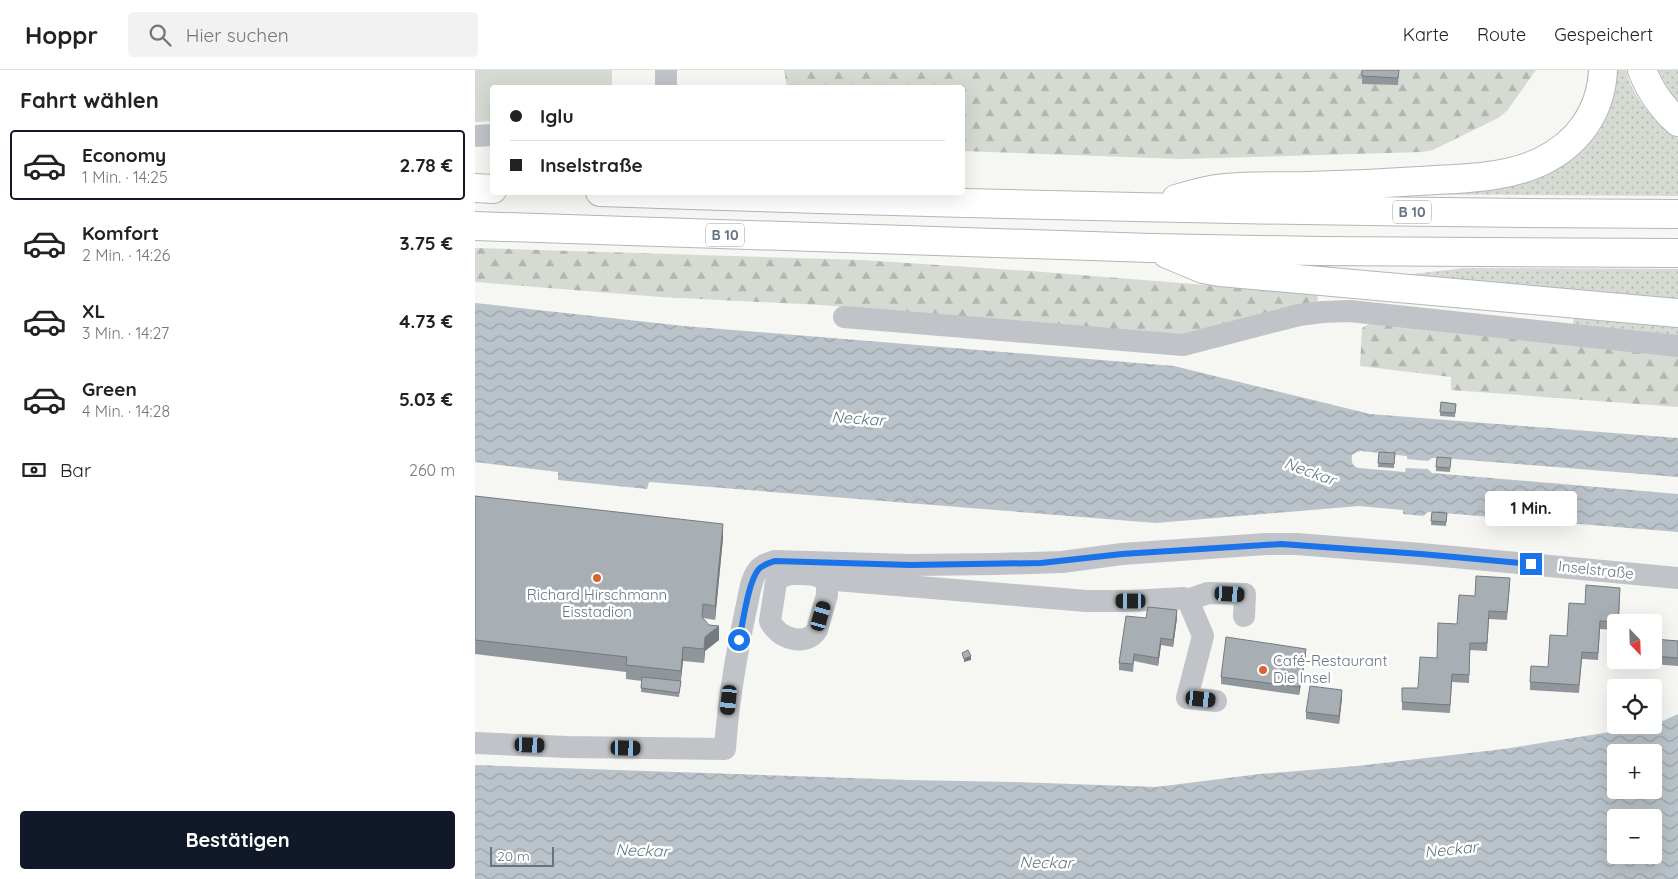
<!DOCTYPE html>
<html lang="de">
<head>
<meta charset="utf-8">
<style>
  :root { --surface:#fff; --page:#f2f2f2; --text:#222; --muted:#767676; --line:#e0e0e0; --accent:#111827 }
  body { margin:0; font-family:Quicksand,sans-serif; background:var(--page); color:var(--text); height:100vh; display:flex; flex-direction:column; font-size:19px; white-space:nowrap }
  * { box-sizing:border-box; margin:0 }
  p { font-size:16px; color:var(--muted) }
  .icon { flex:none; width:28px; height:28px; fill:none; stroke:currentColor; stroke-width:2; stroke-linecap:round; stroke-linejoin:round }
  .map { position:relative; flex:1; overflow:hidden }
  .details { display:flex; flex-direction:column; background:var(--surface); width:475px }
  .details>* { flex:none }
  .hud { position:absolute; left:15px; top:15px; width:475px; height:110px; border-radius:5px; box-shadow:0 5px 20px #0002; display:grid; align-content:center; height:110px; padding:0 20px; background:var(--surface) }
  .needle { width:32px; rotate:157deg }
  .controls { position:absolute; left:1132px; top:544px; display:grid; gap:10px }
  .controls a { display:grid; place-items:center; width:55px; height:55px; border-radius:5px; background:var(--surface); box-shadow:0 5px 20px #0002; font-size:25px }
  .scale { position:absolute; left:15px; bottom:12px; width:64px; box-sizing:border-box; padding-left:5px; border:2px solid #677583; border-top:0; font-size:14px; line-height:18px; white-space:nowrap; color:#677583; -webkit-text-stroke:4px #fff; paint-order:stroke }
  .end { position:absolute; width:22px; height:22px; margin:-11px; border:6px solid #1a73e8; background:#fff; box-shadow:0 0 0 2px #fff }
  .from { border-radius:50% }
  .bubble { position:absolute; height:35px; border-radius:5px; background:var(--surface); box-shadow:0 5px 20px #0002; font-size:16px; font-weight:800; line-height:35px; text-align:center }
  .car { position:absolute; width:15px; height:30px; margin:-15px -8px; border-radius:6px; box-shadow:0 0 4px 1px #0007; background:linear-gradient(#222 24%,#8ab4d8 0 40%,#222 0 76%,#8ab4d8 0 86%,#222 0) }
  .hud b { display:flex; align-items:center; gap:18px; height:48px; font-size:19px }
  .hud b+b { border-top:1px solid var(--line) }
  .hud i { width:12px; height:12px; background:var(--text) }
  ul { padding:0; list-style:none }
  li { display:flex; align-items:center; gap:15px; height:70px; margin:0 10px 8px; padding:0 10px; border:2px solid transparent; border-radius:5px }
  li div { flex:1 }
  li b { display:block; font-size:19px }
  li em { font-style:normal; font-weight:800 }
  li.active { border-color:var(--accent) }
  li>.icon { width:45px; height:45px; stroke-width:1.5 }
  h2 { padding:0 20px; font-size:22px; line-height:60px }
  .pay { display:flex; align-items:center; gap:12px; height:55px; padding:0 20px; font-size:19px }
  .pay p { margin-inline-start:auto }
  .primary-button { display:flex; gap:10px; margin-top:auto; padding:10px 20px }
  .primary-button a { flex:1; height:58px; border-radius:5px; background:var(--accent); color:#fff; font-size:20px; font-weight:800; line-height:58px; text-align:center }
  header { display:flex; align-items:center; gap:30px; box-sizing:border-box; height:70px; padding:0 25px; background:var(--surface); border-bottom:1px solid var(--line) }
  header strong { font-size:24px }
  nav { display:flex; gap:28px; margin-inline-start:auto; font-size:18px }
  .search { width:350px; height:45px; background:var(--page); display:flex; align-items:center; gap:12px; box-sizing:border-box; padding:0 18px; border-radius:5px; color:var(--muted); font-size:19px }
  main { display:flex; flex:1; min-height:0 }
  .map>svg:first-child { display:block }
</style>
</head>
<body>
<header>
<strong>Hoppr</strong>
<div class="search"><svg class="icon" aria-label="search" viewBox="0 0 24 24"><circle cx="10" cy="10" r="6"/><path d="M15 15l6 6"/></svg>Hier suchen</div>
<nav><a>Karte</a><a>Route</a><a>Gespeichert</a></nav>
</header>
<main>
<section class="details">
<h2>Fahrt wählen</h2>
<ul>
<li class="active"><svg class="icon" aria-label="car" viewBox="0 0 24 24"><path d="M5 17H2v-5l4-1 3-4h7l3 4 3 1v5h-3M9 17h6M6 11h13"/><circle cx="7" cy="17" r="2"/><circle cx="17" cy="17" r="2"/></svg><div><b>Economy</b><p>1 Min. · 14:25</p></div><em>2.78 €</em></li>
<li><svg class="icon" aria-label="car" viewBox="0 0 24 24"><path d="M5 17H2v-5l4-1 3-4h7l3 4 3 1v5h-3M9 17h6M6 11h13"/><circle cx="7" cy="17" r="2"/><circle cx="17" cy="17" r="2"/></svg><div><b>Komfort</b><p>2 Min. · 14:26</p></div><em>3.75 €</em></li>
<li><svg class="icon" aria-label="car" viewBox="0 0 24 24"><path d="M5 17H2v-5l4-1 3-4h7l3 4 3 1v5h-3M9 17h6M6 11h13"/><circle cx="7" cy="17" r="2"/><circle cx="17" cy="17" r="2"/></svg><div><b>XL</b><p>3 Min. · 14:27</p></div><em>4.73 €</em></li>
<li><svg class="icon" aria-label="car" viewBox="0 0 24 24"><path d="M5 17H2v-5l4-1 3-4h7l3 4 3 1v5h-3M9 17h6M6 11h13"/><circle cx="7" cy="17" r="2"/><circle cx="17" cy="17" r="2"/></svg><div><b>Green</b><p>4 Min. · 14:28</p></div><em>5.03 €</em></li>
</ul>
<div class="pay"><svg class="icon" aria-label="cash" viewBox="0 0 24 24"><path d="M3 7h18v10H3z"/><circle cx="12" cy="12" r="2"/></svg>Bar<p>260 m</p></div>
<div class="primary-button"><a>Bestätigen</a></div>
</section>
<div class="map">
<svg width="1203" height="809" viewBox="0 0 1203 809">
  <defs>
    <pattern id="grass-dots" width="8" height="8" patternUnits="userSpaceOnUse" patternTransform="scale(1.25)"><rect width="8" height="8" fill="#d5dbd3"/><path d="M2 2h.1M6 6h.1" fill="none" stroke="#b1b6b1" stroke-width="1.8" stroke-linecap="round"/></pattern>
    <pattern id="forest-firs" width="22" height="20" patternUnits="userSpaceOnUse" patternTransform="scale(1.25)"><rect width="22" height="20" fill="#d5dbd3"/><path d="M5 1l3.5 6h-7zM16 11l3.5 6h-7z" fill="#b1b6b1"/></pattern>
    <pattern id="water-waves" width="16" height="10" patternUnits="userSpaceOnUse" patternTransform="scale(1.25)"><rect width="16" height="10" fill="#bac3c9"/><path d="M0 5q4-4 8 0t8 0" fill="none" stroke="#9ba3a9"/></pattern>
  </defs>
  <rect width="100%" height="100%" fill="#f6f6f3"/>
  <!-- grass -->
  <path fill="url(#grass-dots)" d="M1140,0H1151C1155,23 1182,58 1203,68V126L888,124L1099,86L1125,61L1140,12Z
    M1183,0H1203V31L1197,25Z
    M990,198L1203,199V230L938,207V204Z
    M1099,247L1203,256V268L1097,258Z"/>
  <!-- forest -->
  <path fill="url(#forest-firs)" d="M309,0H1061L1032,41L1023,48L958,80L947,82L707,89L488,81V18L312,17Z
    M0,178L387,190L555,201L843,224L842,236L719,265L553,253L346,235L186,227L0,212Z
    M895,253L1203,284V337L976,320V307L885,296L887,258Z"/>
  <!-- park -->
  <path fill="#d5dbd3" d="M0,0H137V17L18,18L17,51L0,52Z"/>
  <!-- water -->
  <path fill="url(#water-waves)" fill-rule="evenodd" d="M0,233L209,256L699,296L895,344L1203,368V407L967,388H957L953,391L932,389V386L886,381L882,382L877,385C876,392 877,396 884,398L930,402L931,398L953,399L957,403L1203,424V462L956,442H953L948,446L928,444V440L884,436L681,453L174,412L172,419L83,410V402L0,392Z
    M1203,644V809H0V695L434,710L538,712L681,717L785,704L882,696L1029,679L1179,655ZM1141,682H1179V720H1141ZM1141,748H1179V785H1141Z"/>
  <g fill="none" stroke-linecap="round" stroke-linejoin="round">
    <defs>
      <path id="highway" d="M1167,0C1175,21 1186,37 1203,52
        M0,118L18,119
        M125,122C484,134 843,143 1203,144
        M701,129C714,125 727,121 741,119C771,115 803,117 832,116C875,115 918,113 961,110C996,108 1033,107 1065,92C1103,74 1126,42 1128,0
        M0,156L676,178L844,181L1203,183
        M692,184L728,199L745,202L1203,243"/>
    </defs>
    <!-- highway casing -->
    <use href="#highway" stroke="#b3b6ba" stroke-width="30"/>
    <!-- minor -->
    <path stroke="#c0c3c7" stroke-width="22" d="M191,0V18
      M0,66L18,65
      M369,247L708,275L824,245L848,242L875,241L1203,276
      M315,504C328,504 344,502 352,513V525L342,560C331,578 302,568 295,551L301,512L304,508Z
      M349,509L611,531H656L709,528L713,530L733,523L770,524L769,546
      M713,530L728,566L712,628L741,631
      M0,673L92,677L250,679C253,632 261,586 271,539C274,527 275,510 283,500C288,494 294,493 300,491L435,495L521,494L587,492L647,484L791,474H822L946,484L1203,508"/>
    <!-- highway -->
    <use href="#highway" stroke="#fff" stroke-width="28"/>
  </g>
  <!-- wall -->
  <path fill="#90969b" d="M924,0L923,15L887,14V6Z
    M966,332L981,334L980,347L965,346Z
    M904,382L920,383L919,398L903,397Z
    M976,388L975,402L961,401V397Z
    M0,426L248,468L240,550L228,548L244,570L230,581L229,593L208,591L204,627L166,622L167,611L151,609V602L0,584Z
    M957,442L972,443L971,456L956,455Z
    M1035,515L1032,550L1014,549L1012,581L995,580L994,613L977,612L975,643L927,640V632L943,618L1000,526Z
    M1145,526L1144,552H1141V560L1125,559L1123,590L1107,589L1104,623L1055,620V612L1073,597L1110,534Z
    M671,548H702L698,577L686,575L683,596L659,591L658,602L644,600V593Z
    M1179,569L1203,571V596L1154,592V590H1179Z
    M831,586L824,625L746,614V607Z
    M867,628L864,654L831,649V642Z"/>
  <!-- shaded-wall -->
  <path fill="#757a7e" d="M248,454V468L240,550V536Z
    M702,540V548L698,577V570Z
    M244,556V570L230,581L229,593V579L230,567Z
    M686,568V575L683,596V588Z
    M208,577V591L204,627L206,611V601Z
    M831,579V586L824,625V617Z
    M496,586V590L489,592V589Z
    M867,620V628L864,654V646Z"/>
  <!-- building -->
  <path fill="#a7aeb4" stroke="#757a7e" d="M887,0H924L923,8L887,6Z
    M966,332L981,334L980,343L965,342Z
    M904,382L920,383L919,394L903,393Z
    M962,387L976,388L975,398L961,397Z
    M0,426L248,454L240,536L228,534L227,547L234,555L244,556L230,567L229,579L208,577L206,601L151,595L152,587L0,570Z
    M957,442L972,443L971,452L956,451Z
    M1001,506L1035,508L1032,542L1014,541L1012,573H995L994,605L977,604L975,635L927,632V618H943L945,587L962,588L963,553L982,554L984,525L1000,526Z
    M1111,515L1145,518L1143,552L1125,551L1123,583L1107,582L1104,615L1055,612L1056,596L1073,597L1075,565L1092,566L1094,533L1110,534Z
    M673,537L702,540L698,570L686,568L683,588L659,584L658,594L644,593L651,546L671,548Z
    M751,567L831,579L824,617L746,607Z
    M1179,569L1203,571V588L1179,586Z
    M493,580L496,586L489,589L487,583Z
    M167,607L206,611L204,623L166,618Z
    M835,616L867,620L864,646L831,642Z"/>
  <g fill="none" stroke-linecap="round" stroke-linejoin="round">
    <!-- route -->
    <path stroke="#1a73e8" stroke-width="6" d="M264,570C268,553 273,513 283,500C287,495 294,493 300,491L435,495L566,493L647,484L806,474L946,484L1056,494"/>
  </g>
  <!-- markers -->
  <g fill="#d96331" stroke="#fff" stroke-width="2">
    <circle cx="122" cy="508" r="5"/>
    <circle cx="788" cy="600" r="5"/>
  </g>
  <g text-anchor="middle" stroke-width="5" stroke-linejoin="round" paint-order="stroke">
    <!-- shield labels -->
    <g fill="#fff" stroke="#959ea8" stroke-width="1">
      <rect x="918" y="130.5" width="38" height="23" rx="4"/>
      <rect x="231" y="153.5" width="38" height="23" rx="4"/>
    </g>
    <g font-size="14" font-weight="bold" fill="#677583">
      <text x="937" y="147">B 10</text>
      <text x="250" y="170">B 10</text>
    </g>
    <!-- street labels -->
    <g font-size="15" fill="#677583" stroke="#fff">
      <text transform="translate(1121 500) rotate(6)" y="5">Inselstraße</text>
    </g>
    <!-- poi labels -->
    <g font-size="15" fill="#677583" stroke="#fff">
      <text x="122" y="530">Richard Hirschmann<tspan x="122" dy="17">Eisstadion</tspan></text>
      <text x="798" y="596" text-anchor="start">Café-Restaurant<tspan x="798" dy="17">Die Insel</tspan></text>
    </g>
    <!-- water labels -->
    <g font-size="16" font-style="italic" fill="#63767f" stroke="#fff">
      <text transform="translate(383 348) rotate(4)" y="6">Neckar</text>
      <text transform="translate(835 401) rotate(20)" y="6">Neckar</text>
      <text transform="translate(976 779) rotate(-6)" y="6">Neckar</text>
      <text transform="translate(167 780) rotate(2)" y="6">Neckar</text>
      <text transform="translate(571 792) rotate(1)" y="6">Neckar</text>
    </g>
  </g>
</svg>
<div class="controls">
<a><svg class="needle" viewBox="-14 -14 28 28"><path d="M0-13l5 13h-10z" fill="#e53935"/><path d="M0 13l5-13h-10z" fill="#767676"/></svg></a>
<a><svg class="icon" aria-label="locate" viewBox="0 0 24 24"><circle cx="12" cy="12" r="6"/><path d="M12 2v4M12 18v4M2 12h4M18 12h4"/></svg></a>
<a>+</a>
<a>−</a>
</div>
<div class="scale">20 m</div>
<i class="end from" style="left:264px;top:570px"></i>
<i class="end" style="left:1056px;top:494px"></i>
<div class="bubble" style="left:1010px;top:421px;width:92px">1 Min.</div>
<i class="car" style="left:755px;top:524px;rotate:93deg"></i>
<i class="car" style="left:656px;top:531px;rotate:270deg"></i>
<i class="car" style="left:346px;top:546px;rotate:16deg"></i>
<i class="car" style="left:726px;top:629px;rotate:96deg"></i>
<i class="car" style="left:254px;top:630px;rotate:186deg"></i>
<i class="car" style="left:55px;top:675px;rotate:92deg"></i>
<i class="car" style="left:151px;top:678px;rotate:91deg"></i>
<div class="hud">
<b><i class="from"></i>Iglu</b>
<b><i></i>Inselstraße</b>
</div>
</div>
</main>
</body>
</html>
